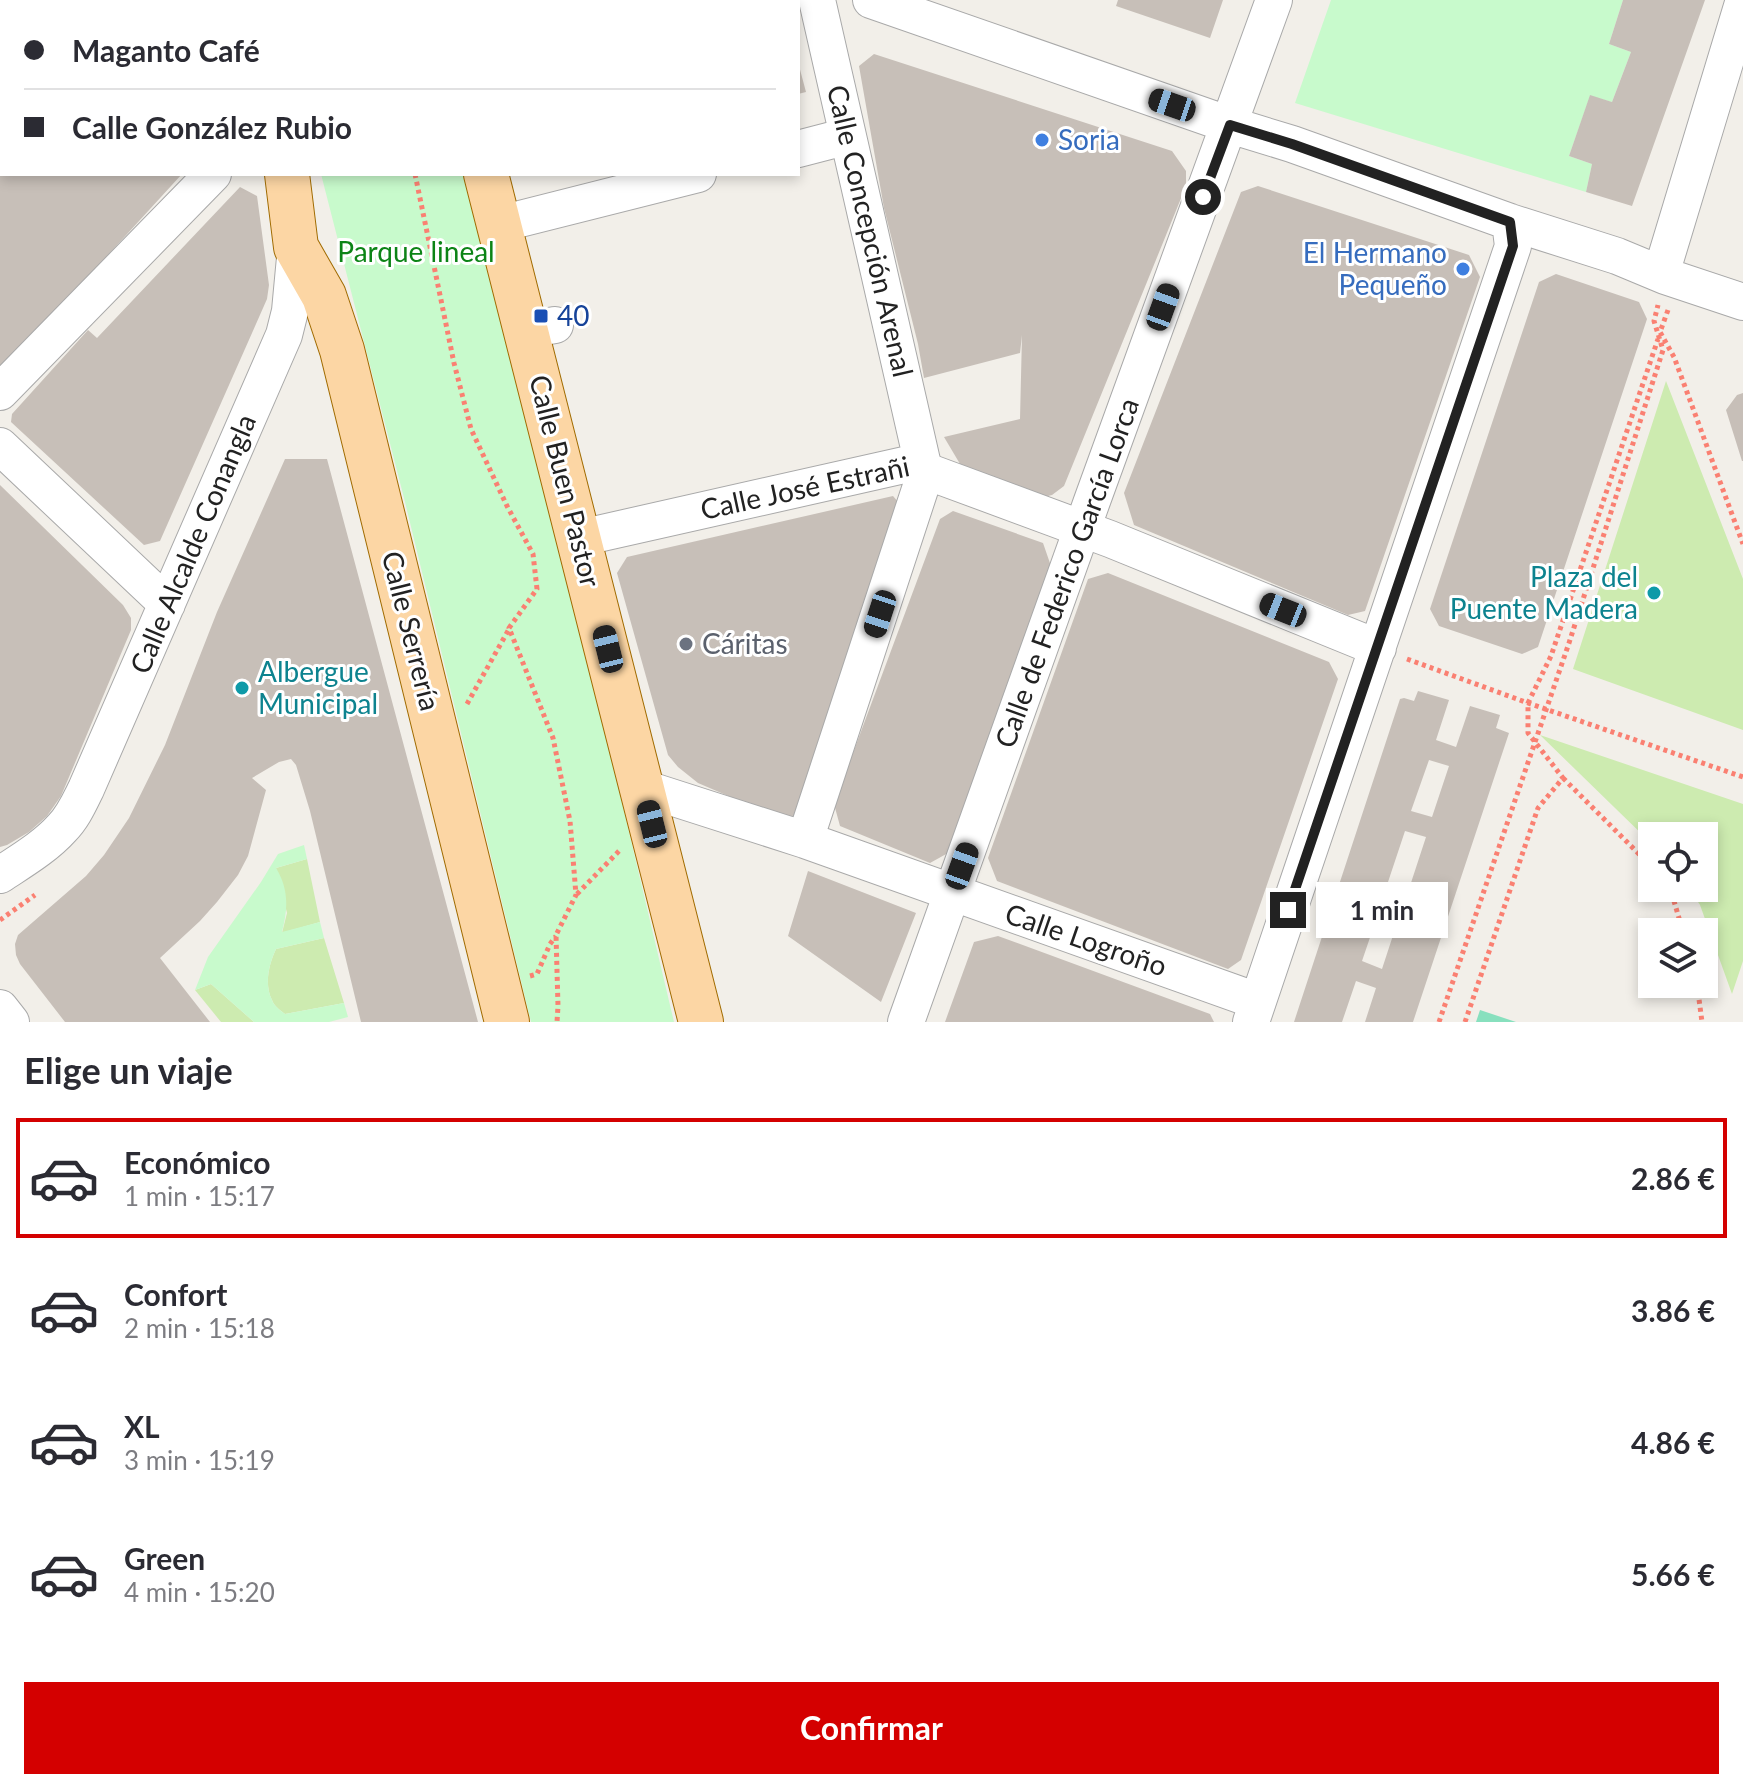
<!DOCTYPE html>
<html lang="es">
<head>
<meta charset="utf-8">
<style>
  :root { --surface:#fff; --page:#f7f7f7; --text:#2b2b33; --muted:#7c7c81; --line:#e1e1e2; --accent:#d40000 }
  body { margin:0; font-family:Lato,sans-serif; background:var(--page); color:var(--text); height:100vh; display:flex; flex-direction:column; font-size:30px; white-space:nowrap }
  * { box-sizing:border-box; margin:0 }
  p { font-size:26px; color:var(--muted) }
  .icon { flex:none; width:44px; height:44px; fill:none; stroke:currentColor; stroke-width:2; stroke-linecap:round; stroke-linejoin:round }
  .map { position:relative; height:1022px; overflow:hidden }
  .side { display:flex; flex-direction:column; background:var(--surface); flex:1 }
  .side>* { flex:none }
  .guide { position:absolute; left:0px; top:0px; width:800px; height:176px; box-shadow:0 4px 12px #0003; display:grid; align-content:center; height:176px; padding:0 24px; background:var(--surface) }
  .tools { position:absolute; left:1638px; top:822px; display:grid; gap:16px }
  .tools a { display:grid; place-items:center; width:80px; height:80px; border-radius:0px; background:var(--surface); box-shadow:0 4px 12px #0003; font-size:40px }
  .end { position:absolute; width:36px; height:36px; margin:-18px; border:10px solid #222; background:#fff; box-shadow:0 0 0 4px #fff }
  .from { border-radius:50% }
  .bubble { position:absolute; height:56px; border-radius:0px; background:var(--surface); box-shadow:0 4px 12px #0003; font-size:26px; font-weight:700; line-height:56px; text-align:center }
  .car { position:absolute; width:24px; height:48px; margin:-24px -12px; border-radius:10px; box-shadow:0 0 6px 2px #0007; background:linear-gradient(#222 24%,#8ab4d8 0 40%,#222 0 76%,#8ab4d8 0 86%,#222 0) }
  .guide b { display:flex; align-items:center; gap:28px; height:76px; font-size:30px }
  .guide b+b { border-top:2px solid var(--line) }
  .guide i { width:20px; height:20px; background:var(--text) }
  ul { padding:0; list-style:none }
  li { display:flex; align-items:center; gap:24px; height:120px; margin:0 16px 12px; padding:0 8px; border:4px solid transparent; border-radius:0px }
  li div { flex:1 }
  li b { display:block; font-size:30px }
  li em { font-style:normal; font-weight:700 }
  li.selected { border-color:var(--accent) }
  li>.icon { width:72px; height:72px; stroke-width:1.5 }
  h2 { padding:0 24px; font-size:36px; line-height:96px }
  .button { display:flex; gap:16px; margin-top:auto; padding:16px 24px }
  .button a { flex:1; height:92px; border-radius:0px; background:var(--accent); color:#fff; font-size:32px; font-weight:700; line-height:92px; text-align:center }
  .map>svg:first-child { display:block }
</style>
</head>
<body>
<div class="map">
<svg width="1743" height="1022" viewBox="0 0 1743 1022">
  <rect width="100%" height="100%" fill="#f2efe9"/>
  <!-- grass -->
  <path fill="#cdebb0" d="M1666,381L1743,579V730L1573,669Z
    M1540,735L1743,804V961L1732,994L1700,905L1689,888H1704V836H1652V844Z
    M307,859L320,922L282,933L287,913L276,868Z
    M324,938L344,1003L285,1014C280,1010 274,1006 272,1000C264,984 269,964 276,949Z
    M211,984L254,1022H221L195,990Z"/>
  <!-- park -->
  <path fill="#c8facc" d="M1331,0H1623L1609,44L1631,52L1612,102L1590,96L1569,156L1592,164L1586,192L1295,103Z
    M321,174H470L483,216L674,1022H531L405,502Z
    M304,845L307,859L276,868C289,889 288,909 282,932L320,922L324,938L276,949C269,964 264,984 272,1000C274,1006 280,1010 285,1014L344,1003L348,1017L329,1022H254L211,984L195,990L208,957L261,882L278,854Z"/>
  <!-- pitch -->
  <path fill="#88e0be" d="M1480,1010L1516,1022H1476Z"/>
  <!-- building -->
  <path fill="#c7bfb8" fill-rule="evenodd" d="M1118,0H1223L1210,38L1116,6Z
    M1623,0H1705L1632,206L1586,192L1592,164L1569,156L1590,95L1612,102L1631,52L1609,44Z
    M874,54L1172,151L1186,171V186L1064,486L1052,495L1040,498L963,469L944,437L1020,419L1022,335L1020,353L924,378L918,344L884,208L859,66Z
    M798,62L806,92L798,94Z
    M0,174H182L0,373Z
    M1258,186L1469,255L1480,277L1365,611L1348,615L1134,525L1124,493L1241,192Z
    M240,187L257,196L269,285L267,299L160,541L144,545L11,422L12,414L88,330L97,338Z
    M1556,274L1639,302L1647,319L1538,647L1522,654L1439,626L1430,609L1539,282Z
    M1743,393V461H1742L1726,410L1737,395Z
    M285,459H327L478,1022H361L310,811L296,765L291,759L279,762L252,778L266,790L248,856L238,875L217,902L200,921L160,958L210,1022H65L20,964L16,955L15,944L18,935L86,876L104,855L129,818L165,745L217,612Z
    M0,485L123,605L131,618V630L61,796L47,816L29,832L7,845L0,847Z
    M893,496L907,512L797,819L740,801L698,783L678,767L668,755L617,573L627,557Z
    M953,511L1043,543L1052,569L948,853L930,863L840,826L834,804L940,519Z
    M1108,573L1329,662L1338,679L1241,960L1228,969L997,881L988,858L1088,579Z
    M1418,691L1449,700L1436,740L1456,747L1470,706L1500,715L1496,728L1509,733L1413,1022H1365L1376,988L1356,981L1342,1022H1294L1400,699L1404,698L1414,701ZM1429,760L1449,766L1432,817L1411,811ZM1405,831L1426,837L1406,898L1385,891ZM1379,911L1399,917L1382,969L1362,961Z
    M808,871L916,913L881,1002L788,936Z
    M998,936L1210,1014L1214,1022H945L974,942Z"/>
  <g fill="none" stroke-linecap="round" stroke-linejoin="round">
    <defs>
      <path id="minor" d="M817,0L922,461
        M871,0L1230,125L1292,144L1510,222L1617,256L1665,276L1743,302
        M466,2V0
        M798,149L848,136
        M500,224L698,174
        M1661,274L1743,3
        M526,330L555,325
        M0,392L213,174
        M0,446L167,604
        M580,538L922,461L926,471L1110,539L1378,648
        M643,788L805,840L1257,1001
        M805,840L926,471
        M0,875C21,861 45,847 62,828C73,817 79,803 86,789L284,335L290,311L296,247
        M0,1008L11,1022
        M906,1022L1092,501L1274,0
        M1251,1022L1513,246L1510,222"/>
      <path id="major" d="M266,0V2
        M435,0V2
        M341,2L343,0
        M287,174L296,247L324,296L342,350L507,1022
        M486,174L701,1022"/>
    </defs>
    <!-- minor casing -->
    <use href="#minor" stroke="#a9a9a9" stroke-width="38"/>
    <!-- major casing -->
    <use href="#major" stroke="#a06b00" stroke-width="46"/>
    <!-- path -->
    <path stroke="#fa8072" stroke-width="5" stroke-dasharray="4 4" stroke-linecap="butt" d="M415,174L454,363L471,429L507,506L533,554L537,589L509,628L553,738L570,821L576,895L556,935L558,1006L557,1022
      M1668,310L1660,332L1674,357L1743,544
      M1407,659L1528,703L1743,777
      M467,704L509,629
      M1563,778L1640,855L1652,871
      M1664,888L1674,901L1683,932
      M577,894L620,850
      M0,920L35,895
      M530,976L537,974L550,944L556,936
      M1697,984L1702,1022
      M1439,1022L1569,643L1663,350L1654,321L1658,305
      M1465,1022L1538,808L1563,778L1528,733V703L1551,656L1658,339"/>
    <!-- minor -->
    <use href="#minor" stroke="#fff" stroke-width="36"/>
    <!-- major -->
    <use href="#major" stroke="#fcd6a4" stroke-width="44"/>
  </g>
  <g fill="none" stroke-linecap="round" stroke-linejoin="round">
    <!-- route -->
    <path stroke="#222" stroke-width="10" d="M1203,197L1230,125L1292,144L1510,222L1513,246L1288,910"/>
  </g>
  <!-- markers -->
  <g fill="#3f7fe0" stroke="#fff" stroke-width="3">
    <circle cx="1042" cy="140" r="8"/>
    <circle cx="1463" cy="269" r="8"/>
  </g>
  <rect fill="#1a4fb4" stroke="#fff" stroke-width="3" x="533" y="308" width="16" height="16" rx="4"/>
  <g fill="#0f9aa8" stroke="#fff" stroke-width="3">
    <circle cx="1654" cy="593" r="8"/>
    <circle cx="242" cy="688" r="8"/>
  </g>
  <circle fill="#6b7280" stroke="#fff" stroke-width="3" cx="686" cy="644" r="8"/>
  <g text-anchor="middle" stroke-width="6" stroke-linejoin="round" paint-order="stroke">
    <!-- shop labels -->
    <g font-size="28" fill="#366cbe" stroke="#fff" text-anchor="start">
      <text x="1058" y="150">Soria</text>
      <text x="1447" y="263" text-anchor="end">El Hermano<tspan x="1447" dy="32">Pequeño</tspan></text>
    </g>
    <!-- street labels -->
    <g font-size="28" fill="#222" stroke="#fff">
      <text transform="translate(870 231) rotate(77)" y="10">Calle Concepción Arenal</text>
      <text transform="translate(565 481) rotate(76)" y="10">Calle Buen Pastor</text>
      <text transform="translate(805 488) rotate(-12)" y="10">Calle José Estrañi</text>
      <text transform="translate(193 544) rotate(-67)" y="10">Calle Alcalde Conangla</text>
      <text transform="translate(1067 573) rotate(-70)" y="10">Calle de Federico García Lorca</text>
      <text transform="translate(411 631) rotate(76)" y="10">Calle Serrería</text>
      <text transform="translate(1086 940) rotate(19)" y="10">Calle Logroño</text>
    </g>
    <!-- park labels -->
    <g font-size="28" fill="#0c8416" stroke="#fff">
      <text x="416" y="262">Parque lineal</text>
    </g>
    <!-- transit labels -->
    <g font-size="28" fill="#164399" stroke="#fff" text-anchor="start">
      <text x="557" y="326">40</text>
    </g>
    <!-- culture labels -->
    <g font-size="28" fill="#0d838f" stroke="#fff" text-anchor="end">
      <text x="1638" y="587">Plaza del<tspan x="1638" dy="32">Puente Madera</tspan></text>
      <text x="258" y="682" text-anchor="start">Albergue<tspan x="258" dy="32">Municipal</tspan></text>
    </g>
    <!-- worship labels -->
    <g font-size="28" fill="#5b616d" stroke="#fff" text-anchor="start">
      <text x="702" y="654">Cáritas</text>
    </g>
  </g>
</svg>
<div class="tools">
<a><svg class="icon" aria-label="locate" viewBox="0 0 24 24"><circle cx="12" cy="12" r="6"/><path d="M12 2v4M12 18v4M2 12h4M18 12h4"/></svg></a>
<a><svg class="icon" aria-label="layers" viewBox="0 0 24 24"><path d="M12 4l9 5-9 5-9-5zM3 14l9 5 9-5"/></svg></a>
</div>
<i class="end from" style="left:1203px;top:197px"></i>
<i class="end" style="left:1288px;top:910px"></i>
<div class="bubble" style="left:1316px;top:882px;width:132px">1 min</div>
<i class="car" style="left:1172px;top:105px;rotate:289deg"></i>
<i class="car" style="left:1163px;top:307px;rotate:20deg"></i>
<i class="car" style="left:1283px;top:610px;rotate:292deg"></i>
<i class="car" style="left:880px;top:614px;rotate:198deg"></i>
<i class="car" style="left:608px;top:649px;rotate:346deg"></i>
<i class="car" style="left:652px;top:824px;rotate:346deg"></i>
<i class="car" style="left:962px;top:866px;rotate:20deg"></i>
<div class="guide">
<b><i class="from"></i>Maganto Café</b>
<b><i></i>Calle González Rubio</b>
</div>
</div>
<section class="side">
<h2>Elige un viaje</h2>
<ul>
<li class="selected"><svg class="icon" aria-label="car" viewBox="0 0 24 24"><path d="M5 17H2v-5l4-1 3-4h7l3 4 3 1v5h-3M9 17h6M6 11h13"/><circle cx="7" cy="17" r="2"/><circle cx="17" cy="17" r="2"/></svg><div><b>Económico</b><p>1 min · 15:17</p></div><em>2.86 €</em></li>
<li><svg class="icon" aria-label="car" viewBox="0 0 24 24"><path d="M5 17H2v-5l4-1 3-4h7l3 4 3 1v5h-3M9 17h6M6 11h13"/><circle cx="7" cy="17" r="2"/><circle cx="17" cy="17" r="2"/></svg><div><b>Confort</b><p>2 min · 15:18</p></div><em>3.86 €</em></li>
<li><svg class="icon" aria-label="car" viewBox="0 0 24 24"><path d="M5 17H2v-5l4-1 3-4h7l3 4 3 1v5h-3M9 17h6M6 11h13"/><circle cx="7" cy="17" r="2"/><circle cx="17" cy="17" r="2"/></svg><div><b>XL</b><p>3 min · 15:19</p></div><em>4.86 €</em></li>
<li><svg class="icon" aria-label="car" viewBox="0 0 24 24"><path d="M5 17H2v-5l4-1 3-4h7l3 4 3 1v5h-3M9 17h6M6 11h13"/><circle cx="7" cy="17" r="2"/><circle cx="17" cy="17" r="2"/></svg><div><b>Green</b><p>4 min · 15:20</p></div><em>5.66 €</em></li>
</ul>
<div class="button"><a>Confirmar</a></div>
</section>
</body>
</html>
